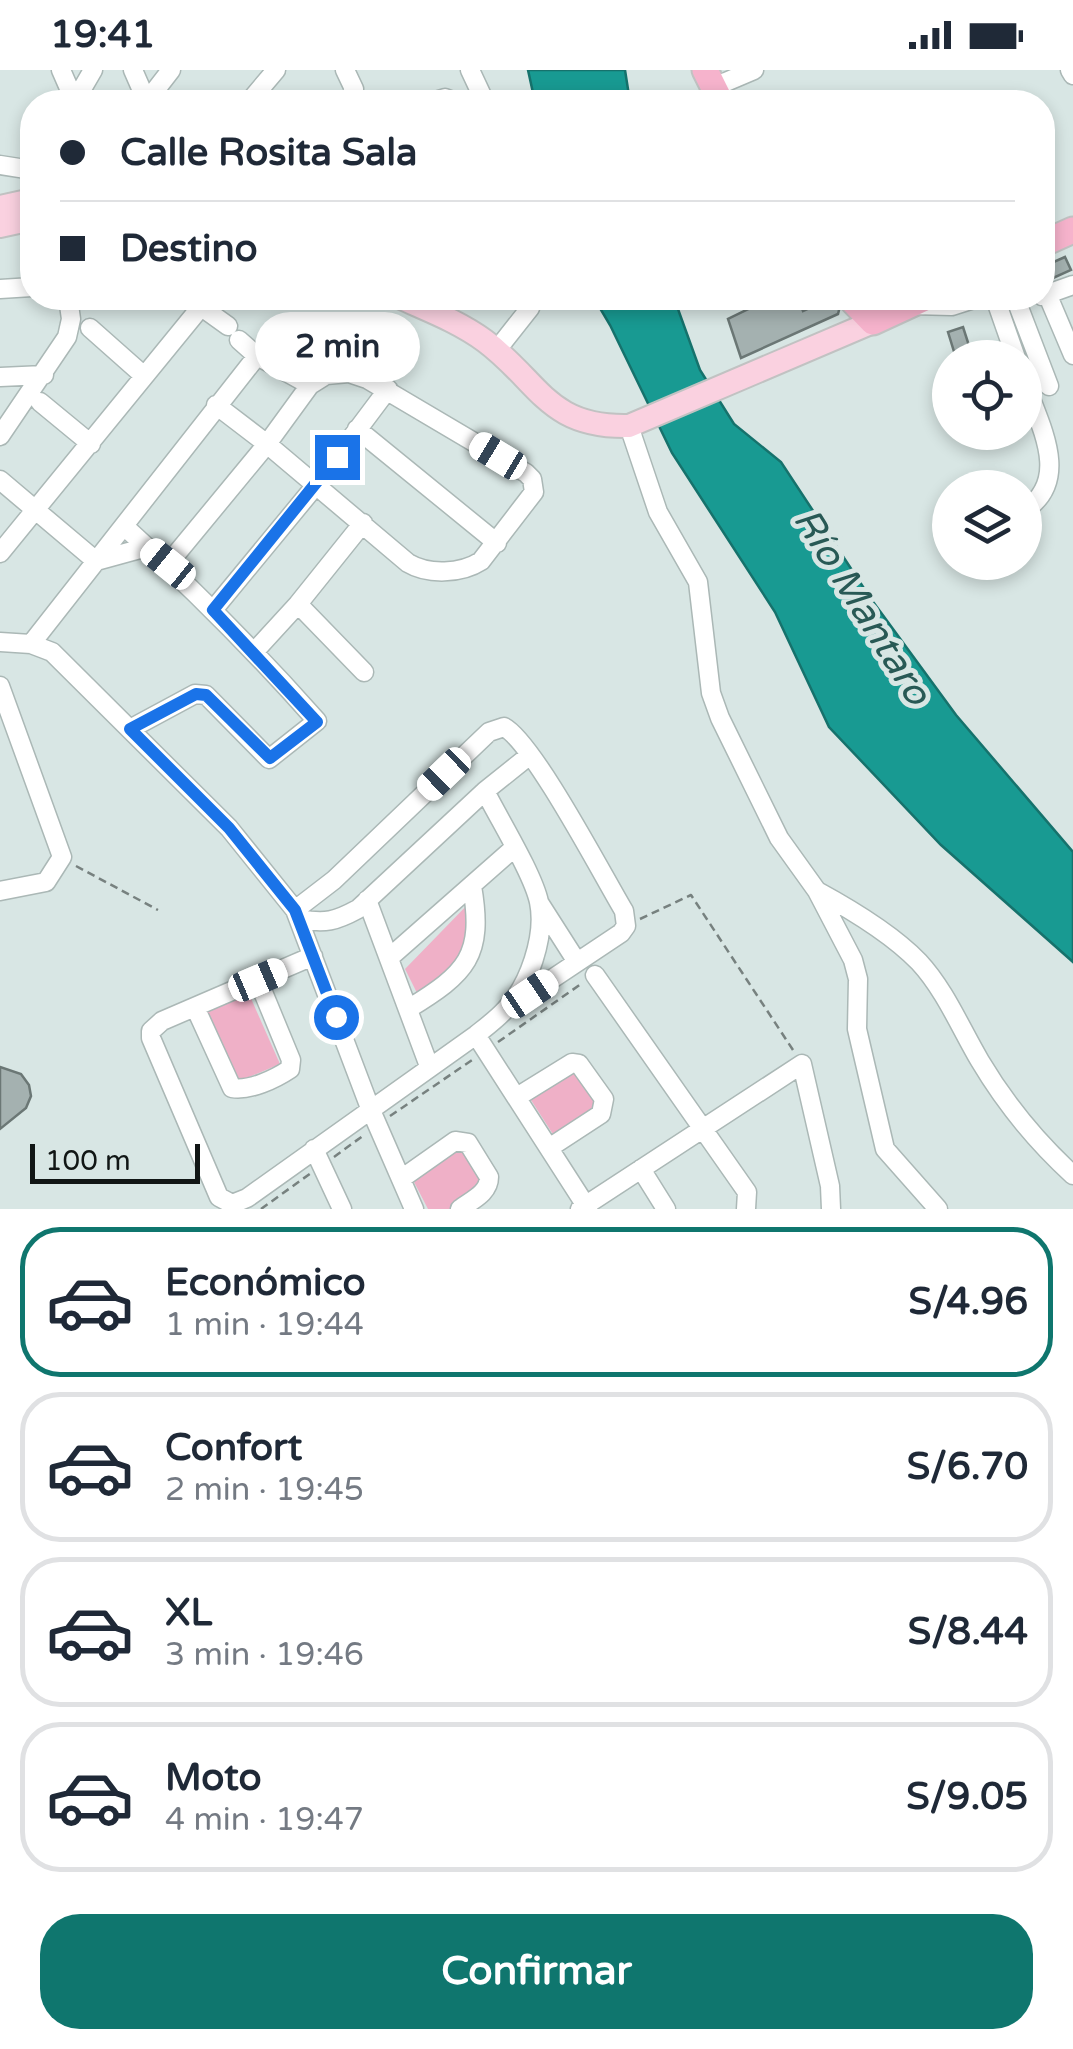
<!DOCTYPE html>
<html lang="es">
<head>
<meta charset="utf-8">
<style>
  :root { --surface:#fff; --page:#f6f6f7; --text:#1f2937; --muted:#747a83; --line:#e0e1e3; --accent:#0f766e }
  body { margin:0; font-family:"Varela Round",sans-serif; background:var(--page); color:var(--text); height:100vh; display:flex; flex-direction:column; font-size:38px; white-space:nowrap }
  * { box-sizing:border-box; margin:0 }
  p { font-size:32px; color:var(--muted) }
  .icon { flex:none; width:55px; height:55px; fill:none; stroke:currentColor; stroke-width:2; stroke-linecap:round; stroke-linejoin:round }
  .map { position:relative; height:1139px; overflow:hidden }
  .sheet { display:flex; flex-direction:column; background:var(--surface); flex:1 }
  .sheet>* { flex:none }
  .banner { position:absolute; left:20px; top:20px; width:1035px; height:220px; border-radius:40px; box-shadow:0 5px 15px #0003; display:grid; align-content:center; height:220px; padding:0 40px; background:var(--surface) }
  .controls { position:absolute; left:932px; top:270px; display:grid; gap:20px }
  .controls a { display:grid; place-items:center; width:110px; height:110px; border-radius:50%; background:var(--surface); box-shadow:0 5px 15px #0003; font-size:50px }
  .scale { position:absolute; left:30px; bottom:25px; width:170px; box-sizing:border-box; padding-left:10px; border:5px solid #111615; border-top:0; font-size:28px; line-height:35px; white-space:nowrap; color:#111615; -webkit-text-stroke:8px #d8e6e4; paint-order:stroke }
  .end { position:absolute; width:45px; height:45px; margin:-22px; border:12px solid #1a73e8; background:#fff; box-shadow:0 0 0 5px #fff }
  .from { border-radius:50% }
  .bubble { position:absolute; height:70px; border-radius:35px; background:var(--surface); box-shadow:0 5px 15px #0003; font-size:32px; font-weight:700; line-height:70px; text-align:center }
  .car { position:absolute; width:30px; height:60px; margin:-30px -15px; border-radius:12px; box-shadow:0 0 8px 2px #0007; background:linear-gradient(#fff 24%,#345 0 40%,#fff 0 76%,#345 0 86%,#fff 0) }
  .banner b { display:flex; align-items:center; gap:35px; height:95px; font-size:38px }
  .banner b+b { border-top:2px solid var(--line) }
  .banner i { width:25px; height:25px; background:var(--text) }
  ul { padding:18px 0 0; list-style:none }
  li { display:flex; align-items:center; gap:30px; height:150px; margin:0 20px 15px; padding:0 20px; border:5px solid var(--line); border-radius:40px }
  li div { flex:1 }
  li b { display:block; font-size:38px }
  li em { font-style:normal; font-weight:700 }
  li.selected { border-color:var(--accent) }
  li>.icon { width:90px; height:90px; stroke-width:1.5 }
  .primary-button { display:flex; gap:20px; margin-top:auto; padding:20px 40px }
  .primary-button a { flex:1; height:115px; border-radius:40px; background:var(--accent); color:#fff; font-size:40px; font-weight:700; line-height:115px; text-align:center }
  .status { display:flex; justify-content:space-between; align-items:center; height:70px; padding:0 50px; background:var(--surface); direction:ltr }
  .status svg { height:28px; fill:currentColor }
  .map>svg:first-child { display:block }
</style>
</head>
<body>
<div class="status"><b>19:41</b><svg viewBox="0 0 49 12"><path d="M0 12V9h3v3zM5 12V6h3v6zM10 12V3h3v9zM15 12V0h3v12zM26 1h20v11H26zM47 4h2v5h-2z"/></svg></div>
<div class="map">
<svg width="1073" height="1139" viewBox="0 0 1073 1139">
  <rect width="100%" height="100%" fill="#d8e6e4"/>
  <!-- green -->
  <path fill="#efb0c7" d="M474,828L470,881L420,929L405,899Z
    M249,924L280,994L237,1012L207,942Z
    M569,1004H577L599,1033L598,1042L556,1069L531,1030Z
    M459,1079L466,1081L486,1111L453,1139H428L413,1110Z"/>
  <!-- water -->
  <path fill="#189a92" stroke="#16726c" stroke-width="2.5" d="M528,0H625L630,32H535Z
    M594,228H674L700,300L734,354L781,392L871,529L956,645L1073,782V892L941,775L829,657L775,542L672,383L610,255Z"/>
  <!-- building -->
  <path fill="#a4b1b0" stroke="#6b7775" stroke-width="2.5" d="M1065,187L1071,200L1042,213V197Z
    M771,228H798L803,241L829,229L839,240L838,244L741,288L728,249Z
    M963,257L973,288H956L948,262Z
    M0,997L21,1004L29,1015L31,1026L26,1038L0,1059Z"/>
  <g fill="none" stroke-linecap="round" stroke-linejoin="round">
    <defs>
      <path id="minor" d="M61,0L75,32
        M133,0L147,32
        M345,0L354,19L348,32
        M470,0L485,32
        M1070,0L1073,5
        M714,17L754,0
        M75,31L93,0
        M147,31L171,0
        M249,32L276,0
        M432,32L445,28L455,32
        M0,95L32,100
        M0,219L32,217
        M1042,226L1073,215
        M1048,226L1073,285
        M189,228L228,256
        M995,228L1016,288
        M1011,228L1018,235L1049,316
        M912,235L952,236L977,228
        M90,258L143,305
        M239,270L257,286L310,315
        M496,281L530,238L533,228
        M0,307L44,305
        M1025,313C1039,354 1072,409 1025,440
        M40,332L91,374
        M629,356L658,442L698,512L711,623L720,648L779,768L817,821L853,890L858,909L857,959L885,1079L938,1139
        M357,359L497,473
        M0,366L67,267L71,249L68,228
        M0,410L96,491L147,477
        M124,456C192,518 256,582 317,651L269,689L206,625L195,624L130,659
        M0,483L200,238
        M168,494L267,374L310,315L326,305L349,303L367,309L526,403L532,409L534,422L481,491C461,504 428,505 408,493L267,374L216,335
        M298,534L364,602
        M213,540L316,415L388,319
        M0,572L31,574L52,582L229,758L295,840L370,1038L414,1139
        M31,574L257,286
        M255,581L298,534L363,453
        M0,616L62,787L46,812L0,821
        M817,821C852,840 892,864 919,892C945,920 961,959 980,991C1005,1033 1038,1073 1073,1105
        M367,830L429,996
        M540,834L577,892
        M295,840L334,810L489,662L504,657C533,672 603,806 624,841L626,856L621,863L513,935
        M300,849C325,854 336,851 358,839L485,721L530,685
        M313,886L162,951L151,961V968L219,1127L232,1134L247,1128L476,965C486,957 497,949 505,940C529,916 546,866 539,832C533,804 499,749 485,721
        M389,888L514,778
        M595,905L747,1122L746,1139
        M195,937L232,1018C250,1021 275,1009 290,999L291,990L258,910
        M408,939C467,903 484,886 472,816
        M476,965L588,1139
        M517,1027L572,993L579,994L604,1029L601,1044L549,1078
        M314,1079L342,1139
        M641,1099L666,1139
        M401,1109L455,1071L468,1073L489,1107C489,1123 472,1130 460,1139
        M580,1139L802,994L830,1116L831,1139"/>
      <path id="major" d="M0,137L32,130
        M0,156L32,149
        M401,228C430,241 459,252 485,271C540,312 547,358 629,356L873,252"/>
      <path id="highway" d="M705,0L721,32
        M1042,174L1073,160
        M850,228L873,252L925,228"/>
    </defs>
    <!-- minor casing -->
    <use href="#minor" stroke="#abb8b6" stroke-width="21"/>
    <!-- major casing -->
    <use href="#major" stroke="#c1c2c2" stroke-width="26"/>
    <!-- highway casing -->
    <use href="#highway" stroke="#c1c2c2" stroke-width="29"/>
    <!-- path -->
    <path stroke="#77817f" stroke-width="2.5" stroke-dasharray="8 5" stroke-linecap="butt" d="M76,796L158,840
      M640,849L691,825L793,980
      M498,972L581,914
      M390,1046L475,988
      M334,1087L364,1065
      M261,1139L311,1103"/>
    <!-- minor -->
    <use href="#minor" stroke="#fff" stroke-width="18"/>
    <!-- major -->
    <use href="#major" stroke="#fad1e0" stroke-width="22"/>
    <!-- highway -->
    <use href="#highway" stroke="#f6b3cc" stroke-width="25"/>
  </g>
  <g fill="none" stroke-linecap="round" stroke-linejoin="round">
    <!-- route -->
    <path stroke="#1a73e8" stroke-width="12" d="M336,947L295,840L229,758L130,659L196,624L206,625L270,688L317,652L213,540L337,387"/>
  </g>
  <g text-anchor="middle" stroke-width="10" stroke-linejoin="round" paint-order="stroke">
    <!-- water labels -->
    <g font-size="38" font-style="italic" fill="#285955" stroke="#d8e6e4">
      <text transform="translate(863 536) rotate(58)" y="13">Río Mantaro</text>
    </g>
  </g>
</svg>
<div class="controls">
<a><svg class="icon" aria-label="locate" viewBox="0 0 24 24"><circle cx="12" cy="12" r="6"/><path d="M12 2v4M12 18v4M2 12h4M18 12h4"/></svg></a>
<a><svg class="icon" aria-label="layers" viewBox="0 0 24 24"><path d="M12 4l9 5-9 5-9-5zM3 14l9 5 9-5"/></svg></a>
</div>
<div class="scale">100 m</div>
<i class="end from" style="left:336px;top:947px"></i>
<i class="end" style="left:337px;top:387px"></i>
<div class="bubble" style="left:255px;top:242px;width:165px">2 min</div>
<i class="car" style="left:498px;top:386px;rotate:301deg"></i>
<i class="car" style="left:168px;top:494px;rotate:309deg"></i>
<i class="car" style="left:444px;top:704px;rotate:226deg"></i>
<i class="car" style="left:258px;top:910px;rotate:67deg"></i>
<i class="car" style="left:530px;top:924px;rotate:56deg"></i>
<div class="banner">
<b><i class="from"></i>Calle Rosita Sala</b>
<b><i></i>Destino</b>
</div>
</div>
<section class="sheet">
<ul>
<li class="selected"><svg class="icon" aria-label="car" viewBox="0 0 24 24"><path d="M5 17H2v-5l4-1 3-4h7l3 4 3 1v5h-3M9 17h6M6 11h13"/><circle cx="7" cy="17" r="2"/><circle cx="17" cy="17" r="2"/></svg><div><b>Económico</b><p>1 min · 19:44</p></div><em>S/4.96</em></li>
<li><svg class="icon" aria-label="car" viewBox="0 0 24 24"><path d="M5 17H2v-5l4-1 3-4h7l3 4 3 1v5h-3M9 17h6M6 11h13"/><circle cx="7" cy="17" r="2"/><circle cx="17" cy="17" r="2"/></svg><div><b>Confort</b><p>2 min · 19:45</p></div><em>S/6.70</em></li>
<li><svg class="icon" aria-label="car" viewBox="0 0 24 24"><path d="M5 17H2v-5l4-1 3-4h7l3 4 3 1v5h-3M9 17h6M6 11h13"/><circle cx="7" cy="17" r="2"/><circle cx="17" cy="17" r="2"/></svg><div><b>XL</b><p>3 min · 19:46</p></div><em>S/8.44</em></li>
<li><svg class="icon" aria-label="car" viewBox="0 0 24 24"><path d="M5 17H2v-5l4-1 3-4h7l3 4 3 1v5h-3M9 17h6M6 11h13"/><circle cx="7" cy="17" r="2"/><circle cx="17" cy="17" r="2"/></svg><div><b>Moto</b><p>4 min · 19:47</p></div><em>S/9.05</em></li>
</ul>
<div class="primary-button"><a>Confirmar</a></div>
</section>
</body>
</html>
